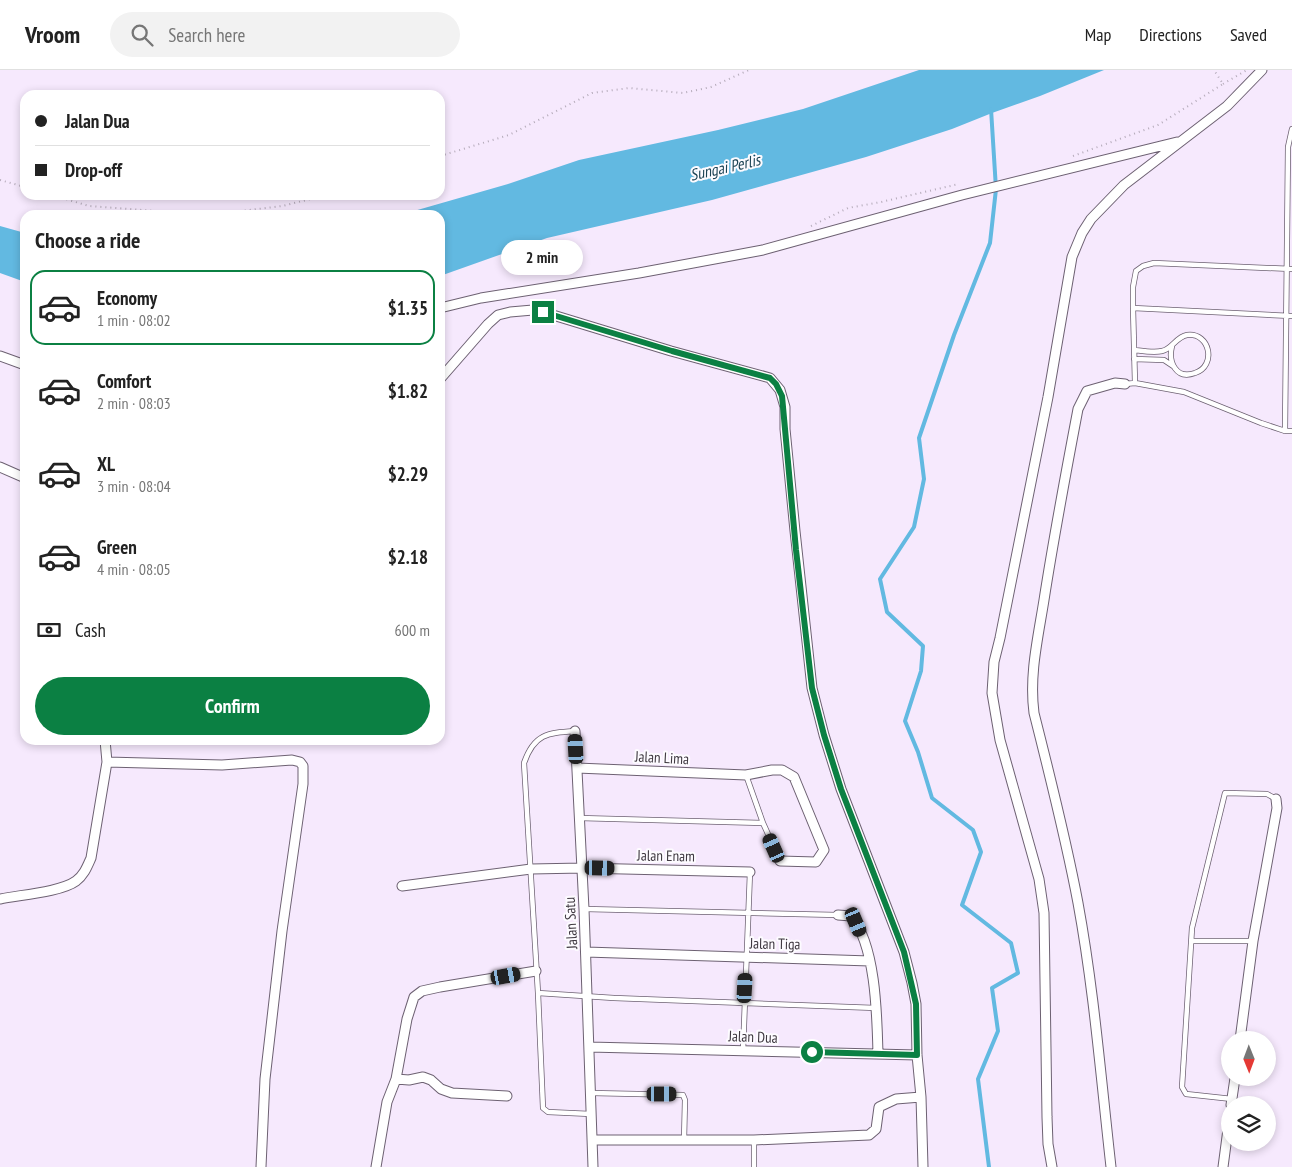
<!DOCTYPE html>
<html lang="en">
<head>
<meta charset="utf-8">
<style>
  :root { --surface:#fff; --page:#f2f2f2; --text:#222; --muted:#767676; --line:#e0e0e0; --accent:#0b8043 }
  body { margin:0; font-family:"PT Sans Narrow",sans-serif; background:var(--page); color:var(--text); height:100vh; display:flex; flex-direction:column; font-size:19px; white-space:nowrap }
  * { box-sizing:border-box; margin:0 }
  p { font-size:16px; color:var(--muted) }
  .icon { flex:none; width:28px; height:28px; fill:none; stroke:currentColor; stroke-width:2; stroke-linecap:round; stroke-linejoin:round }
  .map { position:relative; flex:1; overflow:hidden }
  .side { position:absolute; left:20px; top:140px; width:425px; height:535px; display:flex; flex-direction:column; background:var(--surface); border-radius:15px; box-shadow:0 2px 8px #0003 }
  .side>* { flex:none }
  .guide { position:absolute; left:20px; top:20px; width:425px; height:110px; border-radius:15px; box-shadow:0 2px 8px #0003; display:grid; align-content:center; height:110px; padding:0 15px; background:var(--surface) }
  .needle { width:32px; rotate:179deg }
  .fabs { position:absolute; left:1221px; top:961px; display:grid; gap:10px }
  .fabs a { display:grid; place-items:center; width:55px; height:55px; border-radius:50%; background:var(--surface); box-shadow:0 2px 8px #0003; font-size:25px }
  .end { position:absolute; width:22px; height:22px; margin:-11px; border:6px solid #0b8043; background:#fff; box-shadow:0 0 0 2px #fff }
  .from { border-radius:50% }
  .bubble { position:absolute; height:35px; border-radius:18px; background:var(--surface); box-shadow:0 2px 8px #0003; font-size:16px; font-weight:800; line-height:35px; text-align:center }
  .car { position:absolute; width:15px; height:30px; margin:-15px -8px; border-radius:6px; box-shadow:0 0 4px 1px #0007; background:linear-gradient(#222 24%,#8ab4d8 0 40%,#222 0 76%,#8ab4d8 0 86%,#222 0) }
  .guide b { display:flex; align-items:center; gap:18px; height:48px; font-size:19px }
  .guide b+b { border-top:1px solid var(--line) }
  .guide i { width:12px; height:12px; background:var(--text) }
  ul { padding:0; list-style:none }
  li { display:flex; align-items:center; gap:15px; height:75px; margin:0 10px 8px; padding:0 5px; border:2px solid transparent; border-radius:15px }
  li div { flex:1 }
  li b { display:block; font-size:19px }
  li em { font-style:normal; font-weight:800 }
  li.on { border-color:var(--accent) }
  li>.icon { width:45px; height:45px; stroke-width:1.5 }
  h2 { padding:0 15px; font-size:22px; line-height:60px }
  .pay { display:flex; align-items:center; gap:12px; height:55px; padding:0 15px; font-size:19px }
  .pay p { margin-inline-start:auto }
  .button { display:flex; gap:10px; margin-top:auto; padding:10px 15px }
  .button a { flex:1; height:58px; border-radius:30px; background:var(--accent); color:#fff; font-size:20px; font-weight:800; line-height:58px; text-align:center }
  header { display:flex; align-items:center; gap:30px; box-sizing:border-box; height:70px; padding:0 25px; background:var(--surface); border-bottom:1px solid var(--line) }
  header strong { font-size:24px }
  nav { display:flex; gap:28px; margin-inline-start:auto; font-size:18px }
  .search { width:350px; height:45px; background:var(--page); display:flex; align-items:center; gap:12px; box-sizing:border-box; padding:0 18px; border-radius:28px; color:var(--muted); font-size:19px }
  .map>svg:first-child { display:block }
</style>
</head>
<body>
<header>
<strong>Vroom</strong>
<div class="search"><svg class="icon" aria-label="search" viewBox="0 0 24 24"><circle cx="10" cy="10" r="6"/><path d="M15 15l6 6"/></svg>Search here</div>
<nav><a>Map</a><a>Directions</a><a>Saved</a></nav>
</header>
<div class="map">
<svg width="1292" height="1097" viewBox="0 0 1292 1097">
  <rect width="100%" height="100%" fill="#f6e9fd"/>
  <!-- water -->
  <path fill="#62b9e1" d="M919,0H1104L1040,26L992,43L952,59L866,87L712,130L547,168L440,206V145H400L508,114L579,90L718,60L803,39Z
    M0,156L25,163V212L0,203Z"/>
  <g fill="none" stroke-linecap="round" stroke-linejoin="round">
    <!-- stream -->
    <path stroke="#62b9e1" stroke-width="4" d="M989,1097L978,1009L998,961L992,918L1018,903L1011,873L962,835L981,782L973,760L932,728L918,682L905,651L921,601L923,576L887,542L880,509L914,457L924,409L919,368L954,265L990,173L996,119L991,39"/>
    <defs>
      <path id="service" d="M1133,238L1292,246
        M1135,280C1143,281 1154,283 1162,281C1172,279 1176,267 1187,265C1210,262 1217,296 1195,303C1176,310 1168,292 1172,276
        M1134,289L1164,290L1173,296
        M1135,313L1133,238V217L1136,201L1143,196L1154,193L1292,199
        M1125,314L1135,313L1184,322L1261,353L1285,361H1292
        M1285,361L1288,77L1292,59
        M575,661C547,663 534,664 524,693L538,923L543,1038L548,1042L591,1044
        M746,705L763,753
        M579,748L763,753L780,791
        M585,839L838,845
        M1192,871H1253
        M538,923L614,928L876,938
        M743,981L750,802
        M591,1023L683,1025L685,1030L684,1070
        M1232,1029L1186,1024L1182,1017L1192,858L1225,723L1267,724L1276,729
        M754,1070V1097"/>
      <path id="minor" d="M440,238L481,228L639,203L763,180L962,125L1177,72
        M0,286L25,295
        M440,309L488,254L498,245L510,242L533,240L543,242L671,281L770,308L780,320L785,337V359L795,461L812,618L824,665L841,719L904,882L912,913L916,934L917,985L921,1027L923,1097
        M0,397L25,408
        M575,661L584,839L593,1097
        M107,692L222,695L292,690L300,692L303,696V714L282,861L265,1009L261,1097
        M577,698L746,705L772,700H782L794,707L824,780L816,792L780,791
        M402,816L531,799L582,798L750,802
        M0,829C19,825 61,822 76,811C84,805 87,797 91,788L107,692L105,670
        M838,845L851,846C876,875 877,946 878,984
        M586,882L870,891
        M1240,970L1253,871L1277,738L1276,729
        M589,977L917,985
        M396,1009L409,1010L423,1007L431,1010L441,1019L452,1023L507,1026
        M1231,1035L1235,1008
        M592,1070H754L869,1065L876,1059L879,1037L896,1029L921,1027
        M376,1097L387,1032L396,1009L407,949L414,927L422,921L440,917L536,901
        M1052,1097L1048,1074L1047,1047L1044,843L1039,809L1000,670L992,623L994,592L1000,568L1048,327L1072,187L1082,163L1091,149L1124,115L1227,36L1262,0
        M1111,1097C1101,1009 1094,920 1078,833C1066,769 1050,706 1034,643C1029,605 1038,568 1044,530C1054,466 1066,402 1078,339L1087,321L1115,313L1125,314
        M1223,1097L1230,1044"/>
    </defs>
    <!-- service casing -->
    <use href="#service" stroke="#6d6172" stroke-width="6"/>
    <!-- minor casing -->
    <use href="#minor" stroke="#6d6172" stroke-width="11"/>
    <!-- path -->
    <path stroke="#b5abba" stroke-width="2" stroke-dasharray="1 4" stroke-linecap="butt" d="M1223,14L1247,0
      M440,86L509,65L592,23L629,18L683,23L711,17L749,0
      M1073,86L1158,55L1223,14L1214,0
      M0,110L25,117
      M52,125L89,136L209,145L282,136L327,125
      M811,156L848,138L881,132L959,114"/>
    <!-- service -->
    <use href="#service" stroke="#fff" stroke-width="4.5"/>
    <!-- minor -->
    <use href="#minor" stroke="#fff" stroke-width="9"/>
  </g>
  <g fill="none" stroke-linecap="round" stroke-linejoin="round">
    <!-- route -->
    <path stroke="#0b8043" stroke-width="6" d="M543,242L672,281L770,308L776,314L782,326L796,480L812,618L824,665L841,719L904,882L916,934L917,985L812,982"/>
  </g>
  <g text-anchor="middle" stroke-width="4" stroke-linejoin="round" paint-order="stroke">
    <!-- street labels -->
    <g font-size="15" fill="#403a42" stroke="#fdfbff">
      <text transform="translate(662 688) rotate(3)" y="5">Jalan Lima</text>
      <text transform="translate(666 786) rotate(1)" y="5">Jalan Enam</text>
      <text transform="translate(571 853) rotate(-93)" y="5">Jalan Satu</text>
      <text transform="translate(775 874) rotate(1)" y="5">Jalan Tiga</text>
      <text transform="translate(753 967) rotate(2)" y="5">Jalan Dua</text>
    </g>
    <!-- water labels -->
    <g font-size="16" font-style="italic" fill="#1c4354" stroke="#fdfbff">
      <text transform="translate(725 97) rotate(-13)" y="6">Sungai Perlis</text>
    </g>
  </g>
</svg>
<div class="fabs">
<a><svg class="needle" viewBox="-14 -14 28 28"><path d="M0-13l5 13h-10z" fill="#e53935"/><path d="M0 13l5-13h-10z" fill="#767676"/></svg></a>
<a><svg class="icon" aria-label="layers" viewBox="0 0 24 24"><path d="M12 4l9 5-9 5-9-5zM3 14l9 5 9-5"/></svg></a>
</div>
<i class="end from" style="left:812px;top:982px"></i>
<i class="end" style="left:543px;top:242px"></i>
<div class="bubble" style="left:501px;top:170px;width:82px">2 min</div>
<i class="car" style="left:576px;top:679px;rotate:357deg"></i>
<i class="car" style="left:774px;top:778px;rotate:336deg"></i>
<i class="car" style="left:600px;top:798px;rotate:91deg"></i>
<i class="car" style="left:856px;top:852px;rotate:157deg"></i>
<i class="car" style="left:506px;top:906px;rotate:80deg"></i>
<i class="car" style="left:745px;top:918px;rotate:3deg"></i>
<i class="car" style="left:662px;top:1024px;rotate:90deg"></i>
<div class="guide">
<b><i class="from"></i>Jalan Dua</b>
<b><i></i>Drop-off</b>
</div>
<section class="side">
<h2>Choose a ride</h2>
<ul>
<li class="on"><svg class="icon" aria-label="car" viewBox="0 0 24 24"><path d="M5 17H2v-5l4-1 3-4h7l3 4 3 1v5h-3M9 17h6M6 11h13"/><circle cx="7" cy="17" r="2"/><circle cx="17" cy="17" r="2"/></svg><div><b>Economy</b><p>1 min · 08:02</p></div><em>$1.35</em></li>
<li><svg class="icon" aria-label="car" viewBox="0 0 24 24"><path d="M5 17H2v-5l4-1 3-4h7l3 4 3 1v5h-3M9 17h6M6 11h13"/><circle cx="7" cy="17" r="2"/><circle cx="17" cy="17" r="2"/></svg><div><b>Comfort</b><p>2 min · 08:03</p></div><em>$1.82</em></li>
<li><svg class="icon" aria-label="car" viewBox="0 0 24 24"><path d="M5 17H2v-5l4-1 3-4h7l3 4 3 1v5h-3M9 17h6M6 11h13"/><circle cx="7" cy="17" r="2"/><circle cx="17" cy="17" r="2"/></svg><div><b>XL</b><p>3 min · 08:04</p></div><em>$2.29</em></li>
<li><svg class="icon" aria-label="car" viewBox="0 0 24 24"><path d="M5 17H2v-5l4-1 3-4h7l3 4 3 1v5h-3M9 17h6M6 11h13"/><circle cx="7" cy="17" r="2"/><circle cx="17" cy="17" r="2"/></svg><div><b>Green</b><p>4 min · 08:05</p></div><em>$2.18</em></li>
</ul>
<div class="pay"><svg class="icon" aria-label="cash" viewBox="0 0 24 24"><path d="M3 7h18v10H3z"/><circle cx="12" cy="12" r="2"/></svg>Cash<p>600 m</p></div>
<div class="button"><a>Confirm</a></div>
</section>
</div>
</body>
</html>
